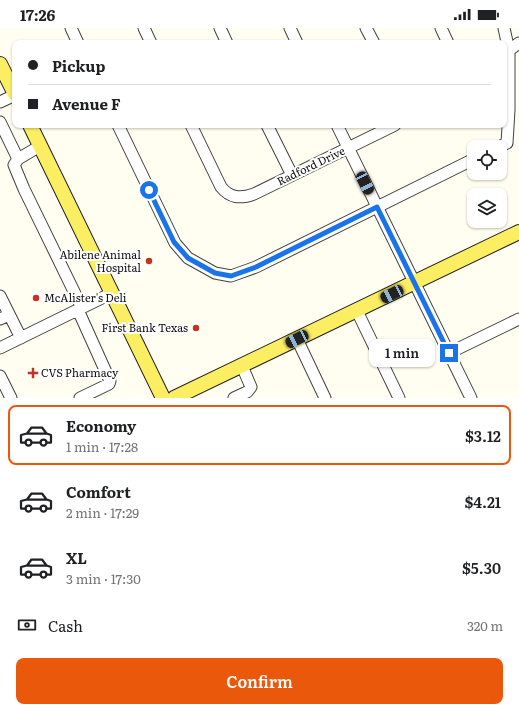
<!DOCTYPE html>
<html lang="en">
<head>
<meta charset="utf-8">
<style>
  :root { --surface:#fff; --page:#f6f6f6; --text:#202124; --muted:#757577; --line:#e0e0e0; --accent:#ea580c }
  body { margin:0; font-family:Literata,serif; background:var(--page); color:var(--text); height:100vh; display:flex; flex-direction:column; font-size:15px; white-space:nowrap }
  * { box-sizing:border-box; margin:0 }
  p { font-size:13px; color:var(--muted) }
  .icon { flex:none; width:22px; height:22px; fill:none; stroke:currentColor; stroke-width:2; stroke-linecap:round; stroke-linejoin:round }
  .map { position:relative; height:370px; overflow:hidden }
  .side { display:flex; flex-direction:column; background:var(--surface); flex:1 }
  .side>* { flex:none }
  .banner { position:absolute; left:12px; top:12px; width:495px; height:88px; border-radius:8px; box-shadow:0 1px 3px #0004; display:grid; align-content:center; height:88px; padding:0 16px; background:var(--surface) }
  .tools { position:absolute; left:467px; top:112px; display:grid; gap:8px }
  .tools a { display:grid; place-items:center; width:40px; height:40px; border-radius:8px; background:var(--surface); box-shadow:0 1px 3px #0004; font-size:20px }
  .end { position:absolute; width:18px; height:18px; margin:-9px; border:5px solid #1a73e8; background:#fff; box-shadow:0 0 0 2px #fff }
  .from { border-radius:50% }
  .bubble { position:absolute; height:28px; border-radius:8px; background:var(--surface); box-shadow:0 1px 3px #0004; font-size:13px; font-weight:600; line-height:28px; text-align:center }
  .car { position:absolute; width:12px; height:24px; margin:-12px -6px; border-radius:5px; box-shadow:0 0 3px 1px #0007; background:linear-gradient(#222 24%,#8ab4d8 0 40%,#222 0 76%,#8ab4d8 0 86%,#222 0) }
  .banner b { display:flex; align-items:center; gap:14px; height:38px; font-size:15px }
  .banner b+b { border-top:1px solid var(--line) }
  .banner i { width:10px; height:10px; background:var(--text) }
  ul { padding:7px 0 0; list-style:none }
  li { display:flex; align-items:center; gap:12px; height:60px; margin:0 8px 6px; padding:0 8px; border:2px solid transparent; border-radius:8px }
  li div { flex:1 }
  li b { display:block; font-size:15px }
  li em { font-style:normal; font-weight:600 }
  li.on { border-color:var(--accent) }
  li>.icon { width:36px; height:36px; stroke-width:1.5 }
  .pay { display:flex; align-items:center; gap:10px; height:44px; padding:0 16px; font-size:15px }
  .pay p { margin-inline-start:auto }
  .primary-button { display:flex; gap:8px; margin-top:auto; padding:8px 16px }
  .primary-button a { flex:1; height:46px; border-radius:8px; background:var(--accent); color:#fff; font-size:16px; font-weight:600; line-height:46px; text-align:center }
  .status { display:flex; justify-content:space-between; align-items:center; height:28px; padding:0 20px; background:var(--surface); direction:ltr }
  .status svg { height:11px; fill:currentColor }
  .map>svg:first-child { display:block }
</style>
</head>
<body>
<div class="status"><b>17:26</b><svg viewBox="0 0 49 12"><path d="M0 12V9h3v3zM5 12V6h3v6zM10 12V3h3v9zM15 12V0h3v12zM26 1h20v11H26zM47 4h2v5h-2z"/></svg></div>
<div class="map">
<svg width="519" height="370" viewBox="0 0 519 370">
  <rect width="100%" height="100%" fill="#fffef0"/>
  <g fill="none" stroke-linecap="round" stroke-linejoin="round">
    <defs>
      <path id="minor" d="M71,0L78,15
        M144,0L151,15
        M220,0L227,15
        M290,0L297,15
        M366,0L374,15
        M441,0L448,15
        M504,26L519,15
        M0,74L15,67
        M0,94L18,131
        M118,97L175,215L188,230L215,245L231,248L256,239L474,131
        M191,97L221,159C230,170 240,171 254,166L395,97
        M267,97L292,147
        M337,97L471,370
        M40,118L18,131L14,137L24,161L82,280
        M499,119L507,115L509,82V23L504,0
        M0,268L21,310
        M78,282L110,353L109,356L80,370
        M357,283L399,370
        M0,291L9,287
        M297,311L325,370
        M0,320L112,265
        M449,325L519,291
        M0,348L11,370
        M234,370L247,364L251,359L242,338"/>
      <path id="major" d="M0,36L15,66
        M30,97L163,370
        M174,370L519,204"/>
    </defs>
    <!-- minor casing -->
    <use href="#minor" stroke="#424242" stroke-width="13"/>
    <!-- major casing -->
    <use href="#major" stroke="#202020" stroke-width="16"/>
    <!-- minor -->
    <use href="#minor" stroke="#fff" stroke-width="11"/>
    <!-- major -->
    <use href="#major" stroke="#fcee63" stroke-width="14"/>
  </g>
  <g fill="none" stroke-linecap="round" stroke-linejoin="round">
    <!-- route -->
    <path stroke="#1a73e8" stroke-width="5" d="M149,162L174,214L188,230L215,245L231,248L256,239L377,179L449,325"/>
  </g>
  <!-- markers -->
  <g fill="#c43322" stroke="#fff" stroke-width="1.5">
    <circle cx="149" cy="233" r="4"/>
    <circle cx="36" cy="270" r="4"/>
    <circle cx="196" cy="300" r="4"/>
    <path d="M31 339h4v4h4v4h-4v4h-4v-4h-4v-4h4z"/>
  </g>
  <g text-anchor="middle" stroke-width="4" stroke-linejoin="round" paint-order="stroke">
    <!-- street labels -->
    <g font-size="11" fill="#0f0f0f" stroke="#fff">
      <text transform="translate(311 138) rotate(-26)" y="4">Radford Drive</text>
    </g>
    <!-- poi labels -->
    <g font-size="11" fill="#0f0f0f" stroke="#fff" text-anchor="end">
      <text x="141" y="231">Abilene Animal<tspan x="141" dy="13">Hospital</tspan></text>
      <text x="44" y="274" text-anchor="start">McAlister's Deli</text>
      <text x="188" y="304">First Bank Texas</text>
      <text x="41" y="349" text-anchor="start">CVS Pharmacy</text>
    </g>
  </g>
</svg>
<div class="tools">
<a><svg class="icon" aria-label="locate" viewBox="0 0 24 24"><circle cx="12" cy="12" r="6"/><path d="M12 2v4M12 18v4M2 12h4M18 12h4"/></svg></a>
<a><svg class="icon" aria-label="layers" viewBox="0 0 24 24"><path d="M12 4l9 5-9 5-9-5zM3 14l9 5 9-5"/></svg></a>
</div>
<i class="end from" style="left:149px;top:162px"></i>
<i class="end" style="left:449px;top:325px"></i>
<div class="bubble" style="left:369px;top:311px;width:66px">1 min</div>
<i class="car" style="left:365px;top:155px;rotate:153deg"></i>
<i class="car" style="left:392px;top:266px;rotate:244deg"></i>
<i class="car" style="left:297px;top:311px;rotate:244deg"></i>
<div class="banner">
<b><i class="from"></i>Pickup</b>
<b><i></i>Avenue F</b>
</div>
</div>
<section class="side">
<ul>
<li class="on"><svg class="icon" aria-label="car" viewBox="0 0 24 24"><path d="M5 17H2v-5l4-1 3-4h7l3 4 3 1v5h-3M9 17h6M6 11h13"/><circle cx="7" cy="17" r="2"/><circle cx="17" cy="17" r="2"/></svg><div><b>Economy</b><p>1 min · 17:28</p></div><em>$3.12</em></li>
<li><svg class="icon" aria-label="car" viewBox="0 0 24 24"><path d="M5 17H2v-5l4-1 3-4h7l3 4 3 1v5h-3M9 17h6M6 11h13"/><circle cx="7" cy="17" r="2"/><circle cx="17" cy="17" r="2"/></svg><div><b>Comfort</b><p>2 min · 17:29</p></div><em>$4.21</em></li>
<li><svg class="icon" aria-label="car" viewBox="0 0 24 24"><path d="M5 17H2v-5l4-1 3-4h7l3 4 3 1v5h-3M9 17h6M6 11h13"/><circle cx="7" cy="17" r="2"/><circle cx="17" cy="17" r="2"/></svg><div><b>XL</b><p>3 min · 17:30</p></div><em>$5.30</em></li>
</ul>
<div class="pay"><svg class="icon" aria-label="cash" viewBox="0 0 24 24"><path d="M3 7h18v10H3z"/><circle cx="12" cy="12" r="2"/></svg>Cash<p>320 m</p></div>
<div class="primary-button"><a>Confirm</a></div>
</section>
</body>
</html>
